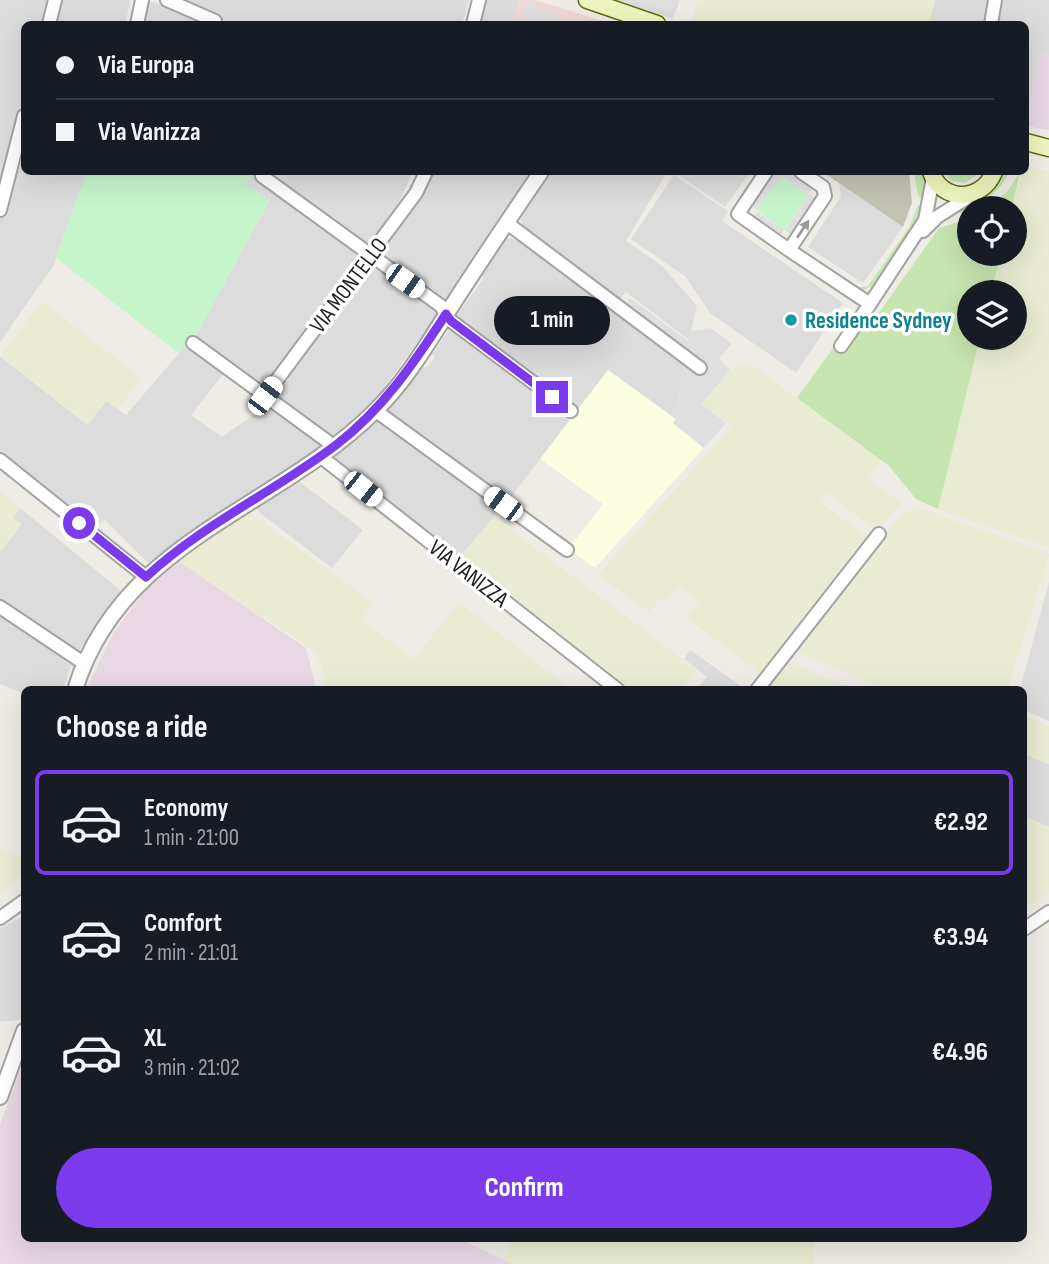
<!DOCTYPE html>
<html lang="en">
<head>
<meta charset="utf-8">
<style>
  :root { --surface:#171b24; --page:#20242c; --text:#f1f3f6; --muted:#9ea1a6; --line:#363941; --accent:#7c3aed }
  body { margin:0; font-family:"Sofia Sans Condensed",sans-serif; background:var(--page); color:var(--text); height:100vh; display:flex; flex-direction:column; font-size:26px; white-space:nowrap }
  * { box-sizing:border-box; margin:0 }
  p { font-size:23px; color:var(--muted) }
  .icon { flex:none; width:38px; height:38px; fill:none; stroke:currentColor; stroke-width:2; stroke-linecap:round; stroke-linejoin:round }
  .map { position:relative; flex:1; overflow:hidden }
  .side { position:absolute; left:21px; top:686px; width:1006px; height:556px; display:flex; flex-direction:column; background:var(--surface); border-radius:10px; box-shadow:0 7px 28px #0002 }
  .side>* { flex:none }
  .hud { position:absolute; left:21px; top:21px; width:1008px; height:154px; border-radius:10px; box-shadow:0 7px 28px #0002; display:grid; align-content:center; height:154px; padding:0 35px; background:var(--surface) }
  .buttons { position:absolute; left:957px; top:196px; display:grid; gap:14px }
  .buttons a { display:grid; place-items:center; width:70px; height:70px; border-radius:50%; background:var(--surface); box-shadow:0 7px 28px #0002; font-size:35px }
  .end { position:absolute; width:32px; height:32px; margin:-16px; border:9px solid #7c3aed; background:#fff; box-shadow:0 0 0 4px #fff }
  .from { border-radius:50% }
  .bubble { position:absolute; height:49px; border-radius:24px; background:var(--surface); box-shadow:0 7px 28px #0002; font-size:23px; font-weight:700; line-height:49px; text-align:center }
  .car { position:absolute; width:21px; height:42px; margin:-21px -10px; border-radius:9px; box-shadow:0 0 5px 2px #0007; background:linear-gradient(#fff 24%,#345 0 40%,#fff 0 76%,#345 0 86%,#fff 0) }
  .hud b { display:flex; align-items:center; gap:24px; height:66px; font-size:26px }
  .hud b+b { border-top:2px solid var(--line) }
  .hud i { width:18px; height:18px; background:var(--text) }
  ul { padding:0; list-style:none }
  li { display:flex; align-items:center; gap:21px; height:105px; margin:0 14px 10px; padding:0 21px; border:4px solid transparent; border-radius:10px }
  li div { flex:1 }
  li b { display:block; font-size:26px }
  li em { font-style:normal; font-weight:700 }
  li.active { border-color:var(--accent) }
  li>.icon { width:63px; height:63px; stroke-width:1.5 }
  h2 { padding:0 35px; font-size:32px; line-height:84px }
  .primary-button { display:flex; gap:14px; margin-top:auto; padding:14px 35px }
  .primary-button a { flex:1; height:80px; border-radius:42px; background:var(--accent); color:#fff; font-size:28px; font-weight:700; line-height:80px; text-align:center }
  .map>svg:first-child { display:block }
</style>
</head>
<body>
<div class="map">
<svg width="1049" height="1264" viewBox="0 0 1049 1264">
  <rect width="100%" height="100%" fill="#efece6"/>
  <!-- residential -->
  <path fill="#dddcdc" d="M0,0H50L44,24H24V97L0,190Z
    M61,0H131L125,24H55Z
    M143,0L153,2L204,24H137Z
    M182,0H469L462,24H216Z
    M485,0H520L512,24H477Z
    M612,0H680L672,19Z
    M935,0H988L983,24H929Z
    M1002,0H1049V56L1040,54L1026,126V24H997Z
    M24,141V172H87L54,265L0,342V215L5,218Z
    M254,172H413L398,204L370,248L274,192L363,256L266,386L259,385L195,337L270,200L251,173Z
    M426,172H531L446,303L379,255L399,225Z
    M550,172H667L626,241L662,266L697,306L689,340L626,292L620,299L523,226L520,217Z
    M674,172H750L725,207Z
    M674,175L728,211L722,221L843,303L796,373L710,313L685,276L631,239Z
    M839,183L903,227L863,283L808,247L841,196Z
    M510,238L517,240L685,364L676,406L670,415L608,370L579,408L456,317L484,278L481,276L505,239Z
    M372,265L438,314L376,399L332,438L275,396Z
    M449,330L570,420L505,505L390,418L389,408L419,369L429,366L435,357L432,355Z
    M186,345L224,373L191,415L222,437L268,405L321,446L191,530L148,563L104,519L98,526H94L0,452V356L87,425L106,401L126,415Z
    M378,420L497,508L494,517L459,558L329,459L353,443Z
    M297,480L363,530L332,568L259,512L257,507Z
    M20,508L119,589L121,594L105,610L78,654L0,604V552L21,525L13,518Z
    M1049,582V721L1024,710V690L1020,689Z
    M0,615L71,665L63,689L24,690V694L0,684Z
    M690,650L714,667L745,689H696L707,677L684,659Z
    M1024,754L1049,764V827L1024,816Z
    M24,916V1007L20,1014L24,1019L0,1022V928Z"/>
  <!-- commercial -->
  <path fill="#eed9d6" d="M520,0H535L613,24H512Z"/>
  <!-- industrial -->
  <path fill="#e7d8e4" d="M1040,54L1049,56V130L1026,126Z
    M177,560L306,648L316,689L86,690L114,632L145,591Z
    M24,1061V1239H460L513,1264H0V1124Z"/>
  <!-- education -->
  <path fill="#fbfde1" d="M608,370L676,419L673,423L704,448L595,568L568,549L603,504L540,459Z"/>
  <!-- construction -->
  <path fill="#c2c3b2" d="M823,172H909L912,203L903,227Z"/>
  <!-- farmland -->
  <path fill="#e9ecd2" d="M698,0H935L929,24L899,20L894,24H690Z
    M1026,168L1049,171V547L938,509L980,338H1015V292H991L1001,254H1015V208H1012L1022,172H1026Z
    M42,301L141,378L118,409L106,401L88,425L0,356Z
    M749,363L881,460L868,481L902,503L876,531L828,492L820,502L866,536L760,673L687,618L699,601L678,586L665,602L660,599L649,612L598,575L732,426L700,404L730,370Z
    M0,492L20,508L13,518L21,524L0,552Z
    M916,507L1049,554L1008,689H885L797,651L893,523L901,515Z
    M249,512L373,603L362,620L414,659L459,602L571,689H327L317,653L177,560Z
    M494,517L697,670L682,689H629L459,558Z
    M788,663L799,666L854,689H775L763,684L778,666Z
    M1024,716L1049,726V764L1024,754Z
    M1024,816L1049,827V892L1032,904L1024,900Z
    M0,848L24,859V871L0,896Z
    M513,1239H814V1264H513L504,1260Z"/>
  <!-- grass -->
  <path fill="#c7e5b0" d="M914,172H924L926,200L918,196Z
    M943,172H981L965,183L952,181Z
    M1001,172H1010L1000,187L981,205L963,213L951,212Z
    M1020,172L1012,208H985L1007,192Z
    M918,205H925L918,222L874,285L864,290L856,288L868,286L910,226Z
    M969,219L970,254H1001L991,292H970V338H980L938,509L916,499L889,466L797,398L852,322L868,328L939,228Z"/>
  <!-- park -->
  <path fill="#c6f5cc" d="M87,172H254L246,185L270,200L195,337L178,353L55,257Z
    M781,176L809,195L784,230L757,210Z"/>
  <!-- parking -->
  <path fill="#dfdfdf" d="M527,0L536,3L535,7L558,14L555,24H519Z
    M634,0H667L676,3L672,13Z
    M254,172H288L270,200L245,185Z
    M771,172L782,176L757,210L749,204Z
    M785,172H794L814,186L808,194L782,176Z
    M810,194L817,199L792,236L785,230Z
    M757,212L784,230L779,237L752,219Z
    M630,298L688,341L691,331L711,328L732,344L719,358L730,370L701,404L726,423L704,448L673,423L676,419L670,415L676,406L685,364L624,305Z"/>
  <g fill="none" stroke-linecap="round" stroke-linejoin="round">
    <defs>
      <path id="minor" d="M167,0L215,21
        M49,24L55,0
        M137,24L142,0
        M473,24L479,0
        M991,24L995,0
        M766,172L738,214L789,250L825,196L823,187L801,172
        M262,176L441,306L451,321L571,411
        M0,210L24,116
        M507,223L700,368
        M923,231L937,217L970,196
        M789,250L870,304L925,220L933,178
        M193,343L327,441
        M841,346L870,304
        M265,396L416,193L426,172
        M376,411L567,550
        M320,456L618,690
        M0,460L146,577
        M0,607L85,664
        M757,690L879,534
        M0,918L24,901
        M1024,929L1049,912"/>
      <path id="tertiary" d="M75,690C120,541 277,509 375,411C407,380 429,341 453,304C482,259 511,216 541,172
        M0,1097L24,1031"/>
      <path id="secondary" d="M587,0L657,24
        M1026,142L1049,148
        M931,172C942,203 982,202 994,172"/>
    </defs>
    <!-- minor casing -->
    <use href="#minor" stroke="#a3a3a3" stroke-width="16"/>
    <!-- tertiary casing -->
    <use href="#tertiary" stroke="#a3a3a3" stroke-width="18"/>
    <!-- secondary casing -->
    <use href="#secondary" stroke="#5f6e0d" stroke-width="19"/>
    <!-- minor -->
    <use href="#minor" stroke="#fff" stroke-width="12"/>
    <!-- tertiary -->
    <use href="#tertiary" stroke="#fff" stroke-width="14"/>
    <!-- secondary -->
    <use href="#secondary" stroke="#eff5be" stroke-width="16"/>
  </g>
  <!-- one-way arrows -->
  <defs><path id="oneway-solid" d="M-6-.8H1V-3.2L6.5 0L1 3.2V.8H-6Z" transform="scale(1.75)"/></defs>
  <use fill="#9a9a9a" href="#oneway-solid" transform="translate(803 229) rotate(-56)"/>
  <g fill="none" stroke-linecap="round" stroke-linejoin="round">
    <!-- route -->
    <path stroke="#7c3aed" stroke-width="9" d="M79,523L146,577C203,524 274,492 336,445C383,409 414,363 446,314L451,321L552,397"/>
  </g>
  <!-- markers -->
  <circle fill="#0f9aa8" stroke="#fff" stroke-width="2.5" cx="791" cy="320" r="7"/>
  <g text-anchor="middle" stroke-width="7" stroke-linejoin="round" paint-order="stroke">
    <!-- street labels -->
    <g font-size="23" fill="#1f1f1f" stroke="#fff">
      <text transform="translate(348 285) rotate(-53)" y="8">VIA MONTELLO</text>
      <text transform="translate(469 573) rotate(38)" y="8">VIA VANIZZA</text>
    </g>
    <!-- culture labels -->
    <g font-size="23" font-weight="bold" fill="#0d838f" stroke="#fff" text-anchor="start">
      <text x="805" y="328">Residence Sydney</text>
    </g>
  </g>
</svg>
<div class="buttons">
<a><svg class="icon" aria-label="locate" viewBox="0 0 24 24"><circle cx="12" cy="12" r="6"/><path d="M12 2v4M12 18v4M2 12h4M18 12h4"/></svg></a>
<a><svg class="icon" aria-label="layers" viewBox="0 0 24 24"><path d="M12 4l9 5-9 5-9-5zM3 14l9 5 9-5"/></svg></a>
</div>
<i class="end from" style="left:79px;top:523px"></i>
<i class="end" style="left:552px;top:397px"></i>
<div class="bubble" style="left:494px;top:296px;width:116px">1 min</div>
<i class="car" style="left:405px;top:281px;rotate:125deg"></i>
<i class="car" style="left:265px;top:396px;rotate:37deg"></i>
<i class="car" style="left:363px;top:489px;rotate:128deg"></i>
<i class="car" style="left:503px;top:504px;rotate:306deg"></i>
<div class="hud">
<b><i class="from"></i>Via Europa</b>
<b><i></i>Via Vanizza</b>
</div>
<section class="side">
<h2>Choose a ride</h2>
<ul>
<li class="active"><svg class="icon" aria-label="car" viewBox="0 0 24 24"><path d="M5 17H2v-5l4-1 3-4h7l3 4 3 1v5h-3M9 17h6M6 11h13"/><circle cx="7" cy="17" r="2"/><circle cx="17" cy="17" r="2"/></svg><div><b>Economy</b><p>1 min · 21:00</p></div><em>€2.92</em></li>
<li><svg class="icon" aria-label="car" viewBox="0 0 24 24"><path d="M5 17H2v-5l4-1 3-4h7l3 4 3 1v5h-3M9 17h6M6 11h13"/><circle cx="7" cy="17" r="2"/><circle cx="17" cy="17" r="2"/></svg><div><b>Comfort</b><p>2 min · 21:01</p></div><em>€3.94</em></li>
<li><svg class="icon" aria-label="car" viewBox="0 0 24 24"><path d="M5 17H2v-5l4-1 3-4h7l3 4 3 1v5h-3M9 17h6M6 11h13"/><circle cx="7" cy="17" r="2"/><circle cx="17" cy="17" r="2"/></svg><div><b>XL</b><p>3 min · 21:02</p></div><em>€4.96</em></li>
</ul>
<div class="primary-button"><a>Confirm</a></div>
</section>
</div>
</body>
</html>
